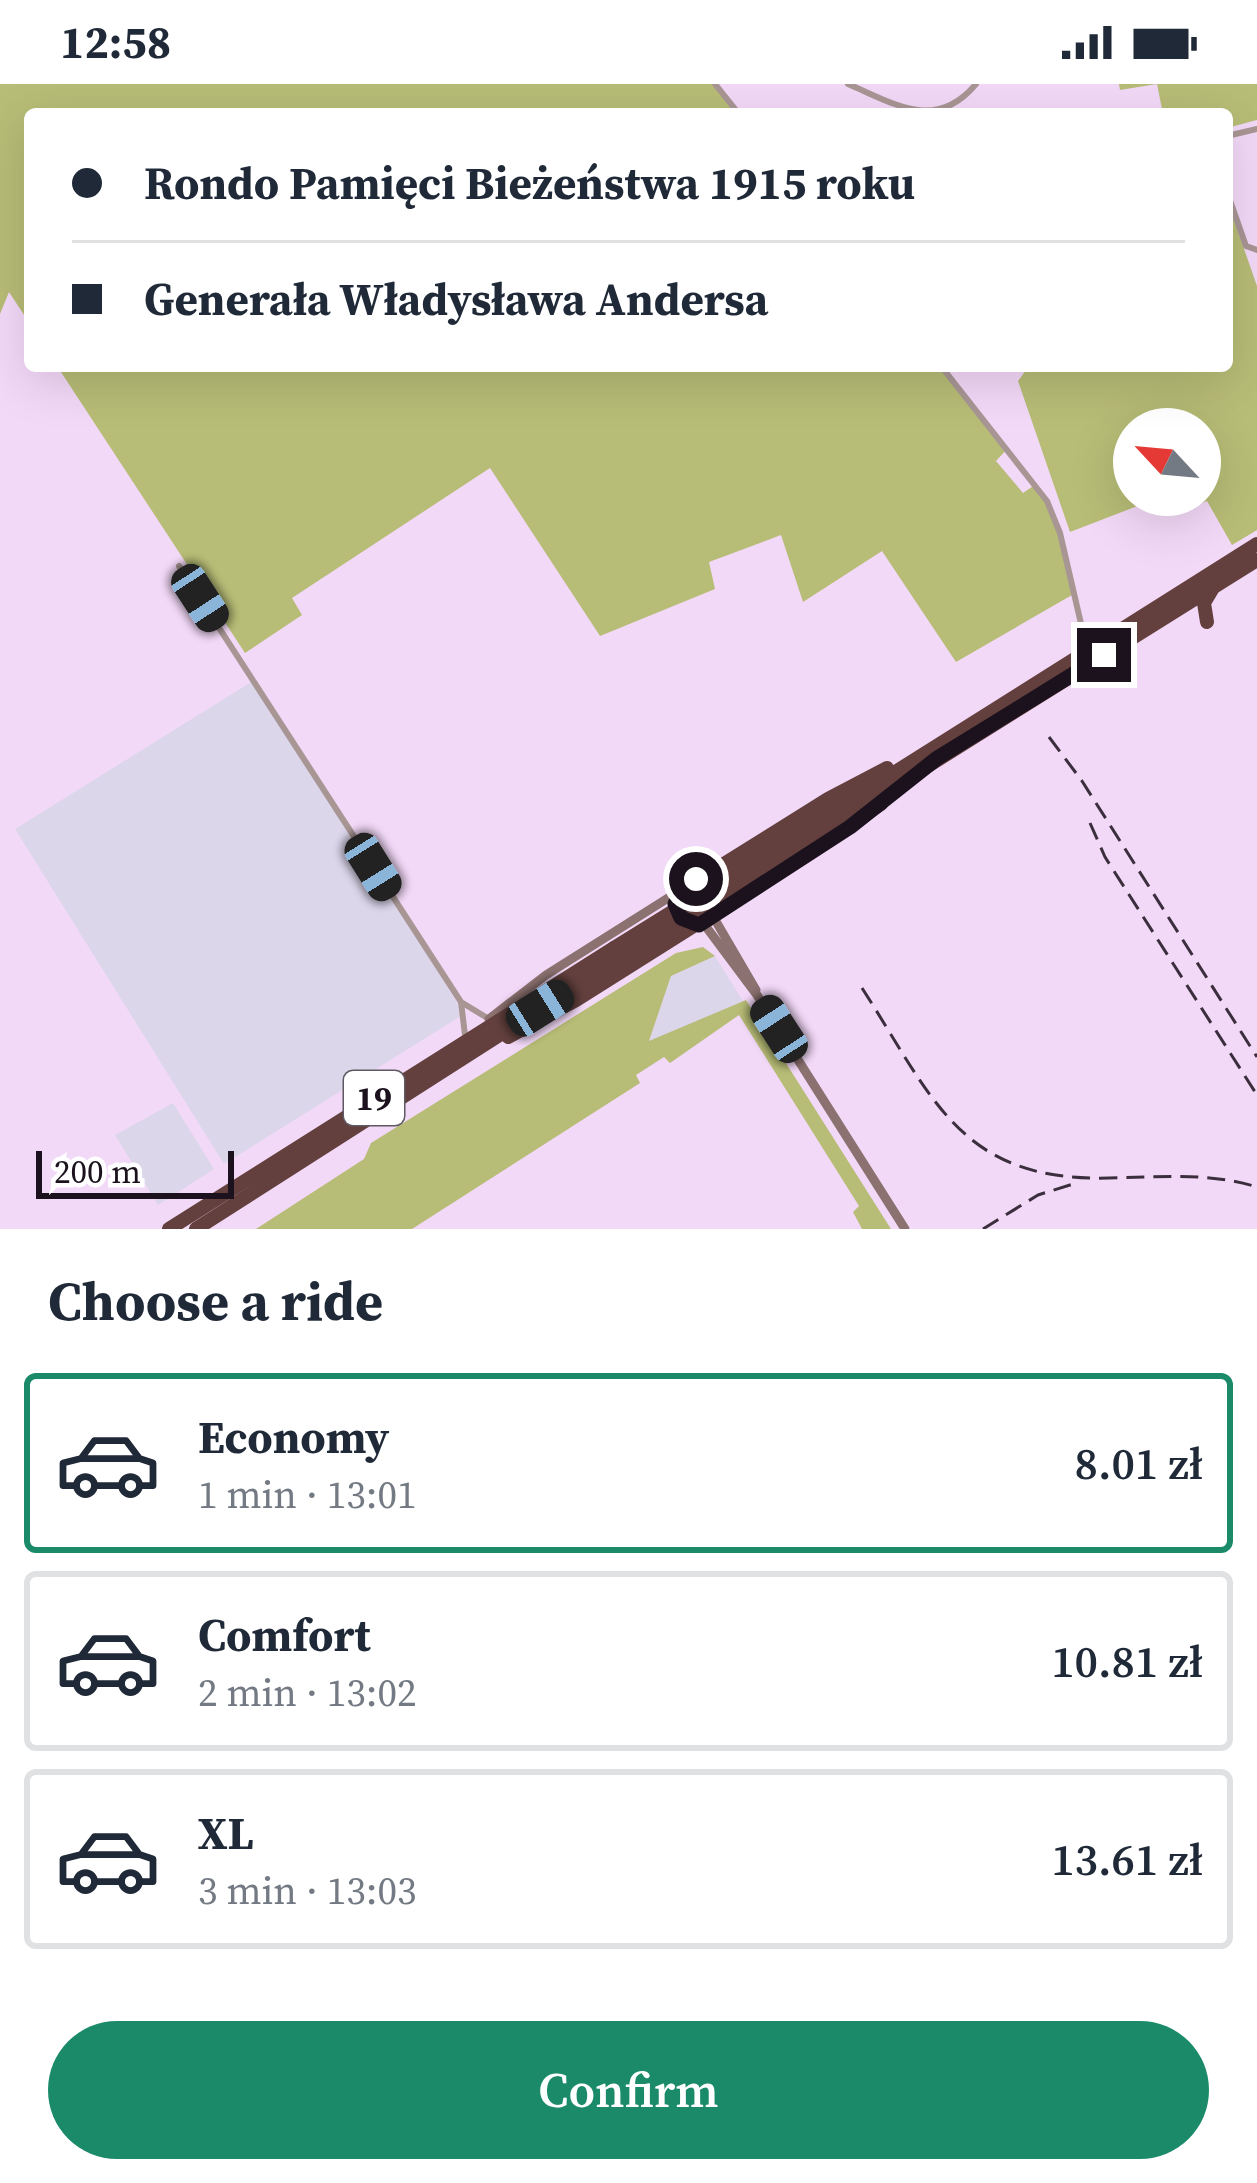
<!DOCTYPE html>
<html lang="en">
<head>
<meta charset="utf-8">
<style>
  :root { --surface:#fff; --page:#f2f2f3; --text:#1f2937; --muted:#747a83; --line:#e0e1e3; --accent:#1a8a69 }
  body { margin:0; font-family:"Source Serif 4",serif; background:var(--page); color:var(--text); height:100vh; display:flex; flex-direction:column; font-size:45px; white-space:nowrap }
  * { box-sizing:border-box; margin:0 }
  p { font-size:39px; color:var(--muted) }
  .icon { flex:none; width:66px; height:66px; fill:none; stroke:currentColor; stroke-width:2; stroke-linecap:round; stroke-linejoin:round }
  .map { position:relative; height:1145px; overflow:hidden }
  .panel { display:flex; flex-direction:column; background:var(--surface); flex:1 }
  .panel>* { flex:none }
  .banner { position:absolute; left:24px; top:24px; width:1209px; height:264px; border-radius:12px; box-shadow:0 12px 48px #0002; display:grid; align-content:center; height:264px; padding:0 48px; background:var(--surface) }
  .needle { width:78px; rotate:296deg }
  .controls { position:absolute; left:1113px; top:324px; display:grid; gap:24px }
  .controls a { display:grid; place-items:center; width:108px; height:108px; border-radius:50%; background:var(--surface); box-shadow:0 12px 48px #0002; font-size:60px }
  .scale { position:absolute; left:36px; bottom:30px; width:198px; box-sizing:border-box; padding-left:12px; border:6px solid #1b121d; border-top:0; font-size:33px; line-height:42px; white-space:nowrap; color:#1b121d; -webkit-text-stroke:9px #fff; paint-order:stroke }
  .end { position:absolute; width:54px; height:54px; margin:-27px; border:15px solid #1b121d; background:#fff; box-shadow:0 0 0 6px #fff }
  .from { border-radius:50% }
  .car { position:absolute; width:36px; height:72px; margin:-36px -18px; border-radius:15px; box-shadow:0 0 9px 3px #0007; background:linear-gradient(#222 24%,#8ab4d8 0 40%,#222 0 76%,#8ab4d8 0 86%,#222 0) }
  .banner b { display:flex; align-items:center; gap:42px; height:114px; font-size:45px }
  .banner b+b { border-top:3px solid var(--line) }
  .banner i { width:30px; height:30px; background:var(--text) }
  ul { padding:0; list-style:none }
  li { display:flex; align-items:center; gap:36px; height:180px; margin:0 24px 18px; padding:0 24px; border:6px solid var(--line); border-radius:12px }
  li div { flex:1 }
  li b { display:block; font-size:45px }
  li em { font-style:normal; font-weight:600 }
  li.active { border-color:var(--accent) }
  li>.icon { width:108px; height:108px; stroke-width:1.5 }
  h2 { padding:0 48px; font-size:54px; line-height:144px }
  .primary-button { display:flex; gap:24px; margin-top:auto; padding:24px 48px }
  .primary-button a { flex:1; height:138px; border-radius:72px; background:var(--accent); color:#fff; font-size:48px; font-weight:600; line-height:138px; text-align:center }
  .status { display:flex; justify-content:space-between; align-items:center; height:84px; padding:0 60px; background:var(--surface); direction:ltr }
  .status svg { height:33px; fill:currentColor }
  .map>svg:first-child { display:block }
</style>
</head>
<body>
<div class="status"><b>12:58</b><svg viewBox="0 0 49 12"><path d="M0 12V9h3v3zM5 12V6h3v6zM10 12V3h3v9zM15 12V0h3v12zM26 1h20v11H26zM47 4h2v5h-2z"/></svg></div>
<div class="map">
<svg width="1257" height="1145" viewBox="0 0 1257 1145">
  <rect width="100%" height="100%" fill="#f3d9f8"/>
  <!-- commercial -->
  <path fill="#dcd6eb" d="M256,595L464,930L224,1080L15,745Z
    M715,872L743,917L649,958L671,892Z
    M173,1019L214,1085L158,1121L115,1051Z"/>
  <!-- green -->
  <path fill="#b7bc76" d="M0,0H715L739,30H110L117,24L107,30H30V240L9,208L0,230Z
    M1119,0H1257V36L1227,44V30H1163L1157,0L1120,6Z
    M1227,116L1257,202V446L1232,461L1207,417L1199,420L1195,411H1200V345H1134V411H1166L1070,448L1018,297L1029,282H1227Z
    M57,282H942L1008,364L996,377L1023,409L1036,400L1054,430L1072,511L956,578L882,467L803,518L781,451L709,478L715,505L600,552L490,384L292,514L302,531L245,569Z
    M703,863L715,872L671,892L649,957L746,916L891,1145H862L853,1128L859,1122L739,931L670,979L664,973L636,991L640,999L412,1145H256L364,1075L371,1059L676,869Z"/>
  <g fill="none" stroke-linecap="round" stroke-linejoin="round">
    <!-- street -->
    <path stroke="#a89695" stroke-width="6" d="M715,0L739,30
      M848,0C895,20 936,48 976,0
      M1227,52L1257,45
      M1227,108L1246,162L1257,166
      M941,282L1047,417L1060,449L1082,544
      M179,482L461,918L465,951
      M461,918L489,935"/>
    <!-- secondary -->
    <path stroke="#8b716f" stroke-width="9" d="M675 818a23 23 0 1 1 46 0a23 23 0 1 1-46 0Z
      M714,834L756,906
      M704,840L757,911L905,1145
      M489,935L546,891L676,809"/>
    <!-- highway -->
    <path stroke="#63403e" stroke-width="14" d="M1207,538L1204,519L1213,504
      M1079,572L1083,548L1105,556
      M778,762L1257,460
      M784,772L1257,476
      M700,795L828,715L887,684
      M719,827L881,720
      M508,953L576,916L695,841
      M169,1145L614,864
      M196,1145L620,874"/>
    <!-- rail -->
    <path stroke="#3b2f3d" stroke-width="3" stroke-dasharray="18 9" stroke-linecap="butt" d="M1049,653L1082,697L1257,973
      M1090,739L1105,773L1257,1011
      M862,904C933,1014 960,1098 1109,1094C1160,1093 1208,1088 1257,1103
      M983,1145L1038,1111L1073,1100"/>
    <!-- highway-bridge -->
    <path stroke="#63403e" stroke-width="14" d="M614,864L778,762
      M620,874L784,772"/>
  </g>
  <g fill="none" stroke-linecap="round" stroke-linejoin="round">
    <!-- route -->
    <path stroke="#1b121d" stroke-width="15" d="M696,795L682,801L675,820L681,834L699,841L850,743L936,675L1104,571"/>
  </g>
  <g text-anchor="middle" stroke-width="9" stroke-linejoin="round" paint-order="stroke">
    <!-- shield labels -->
    <rect fill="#fff" stroke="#5f5961" stroke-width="3" x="344" y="987" width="60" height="54" rx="9"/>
    <g font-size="33" font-weight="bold" fill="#1b121d">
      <text x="374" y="1026">19</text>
    </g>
  </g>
</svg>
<div class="controls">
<a><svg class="needle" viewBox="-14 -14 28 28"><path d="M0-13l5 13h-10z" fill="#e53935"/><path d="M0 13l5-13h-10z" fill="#747a83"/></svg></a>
</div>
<div class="scale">200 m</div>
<i class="end from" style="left:696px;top:795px"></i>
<i class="end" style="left:1104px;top:571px"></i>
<i class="car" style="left:200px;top:514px;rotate:147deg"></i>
<i class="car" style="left:373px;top:783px;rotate:148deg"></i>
<i class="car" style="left:540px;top:924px;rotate:58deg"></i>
<i class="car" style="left:779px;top:945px;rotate:327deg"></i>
<div class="banner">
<b><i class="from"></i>Rondo Pamięci Bieżeństwa 1915 roku</b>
<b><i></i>Generała Władysława Andersa</b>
</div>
</div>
<section class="panel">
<h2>Choose a ride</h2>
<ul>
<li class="active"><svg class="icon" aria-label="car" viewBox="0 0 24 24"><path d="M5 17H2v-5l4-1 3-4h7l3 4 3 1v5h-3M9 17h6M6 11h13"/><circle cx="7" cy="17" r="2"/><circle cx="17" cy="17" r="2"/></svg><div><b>Economy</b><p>1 min · 13:01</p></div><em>8.01 zł</em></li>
<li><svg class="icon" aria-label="car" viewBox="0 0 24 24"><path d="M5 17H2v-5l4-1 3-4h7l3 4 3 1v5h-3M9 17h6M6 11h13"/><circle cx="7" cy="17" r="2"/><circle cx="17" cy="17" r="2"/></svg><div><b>Comfort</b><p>2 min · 13:02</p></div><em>10.81 zł</em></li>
<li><svg class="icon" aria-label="car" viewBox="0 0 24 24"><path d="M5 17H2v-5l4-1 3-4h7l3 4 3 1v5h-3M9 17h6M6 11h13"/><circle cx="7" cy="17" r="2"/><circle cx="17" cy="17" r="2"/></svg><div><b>XL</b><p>3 min · 13:03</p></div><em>13.61 zł</em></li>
</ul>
<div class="primary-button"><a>Confirm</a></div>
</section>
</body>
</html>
